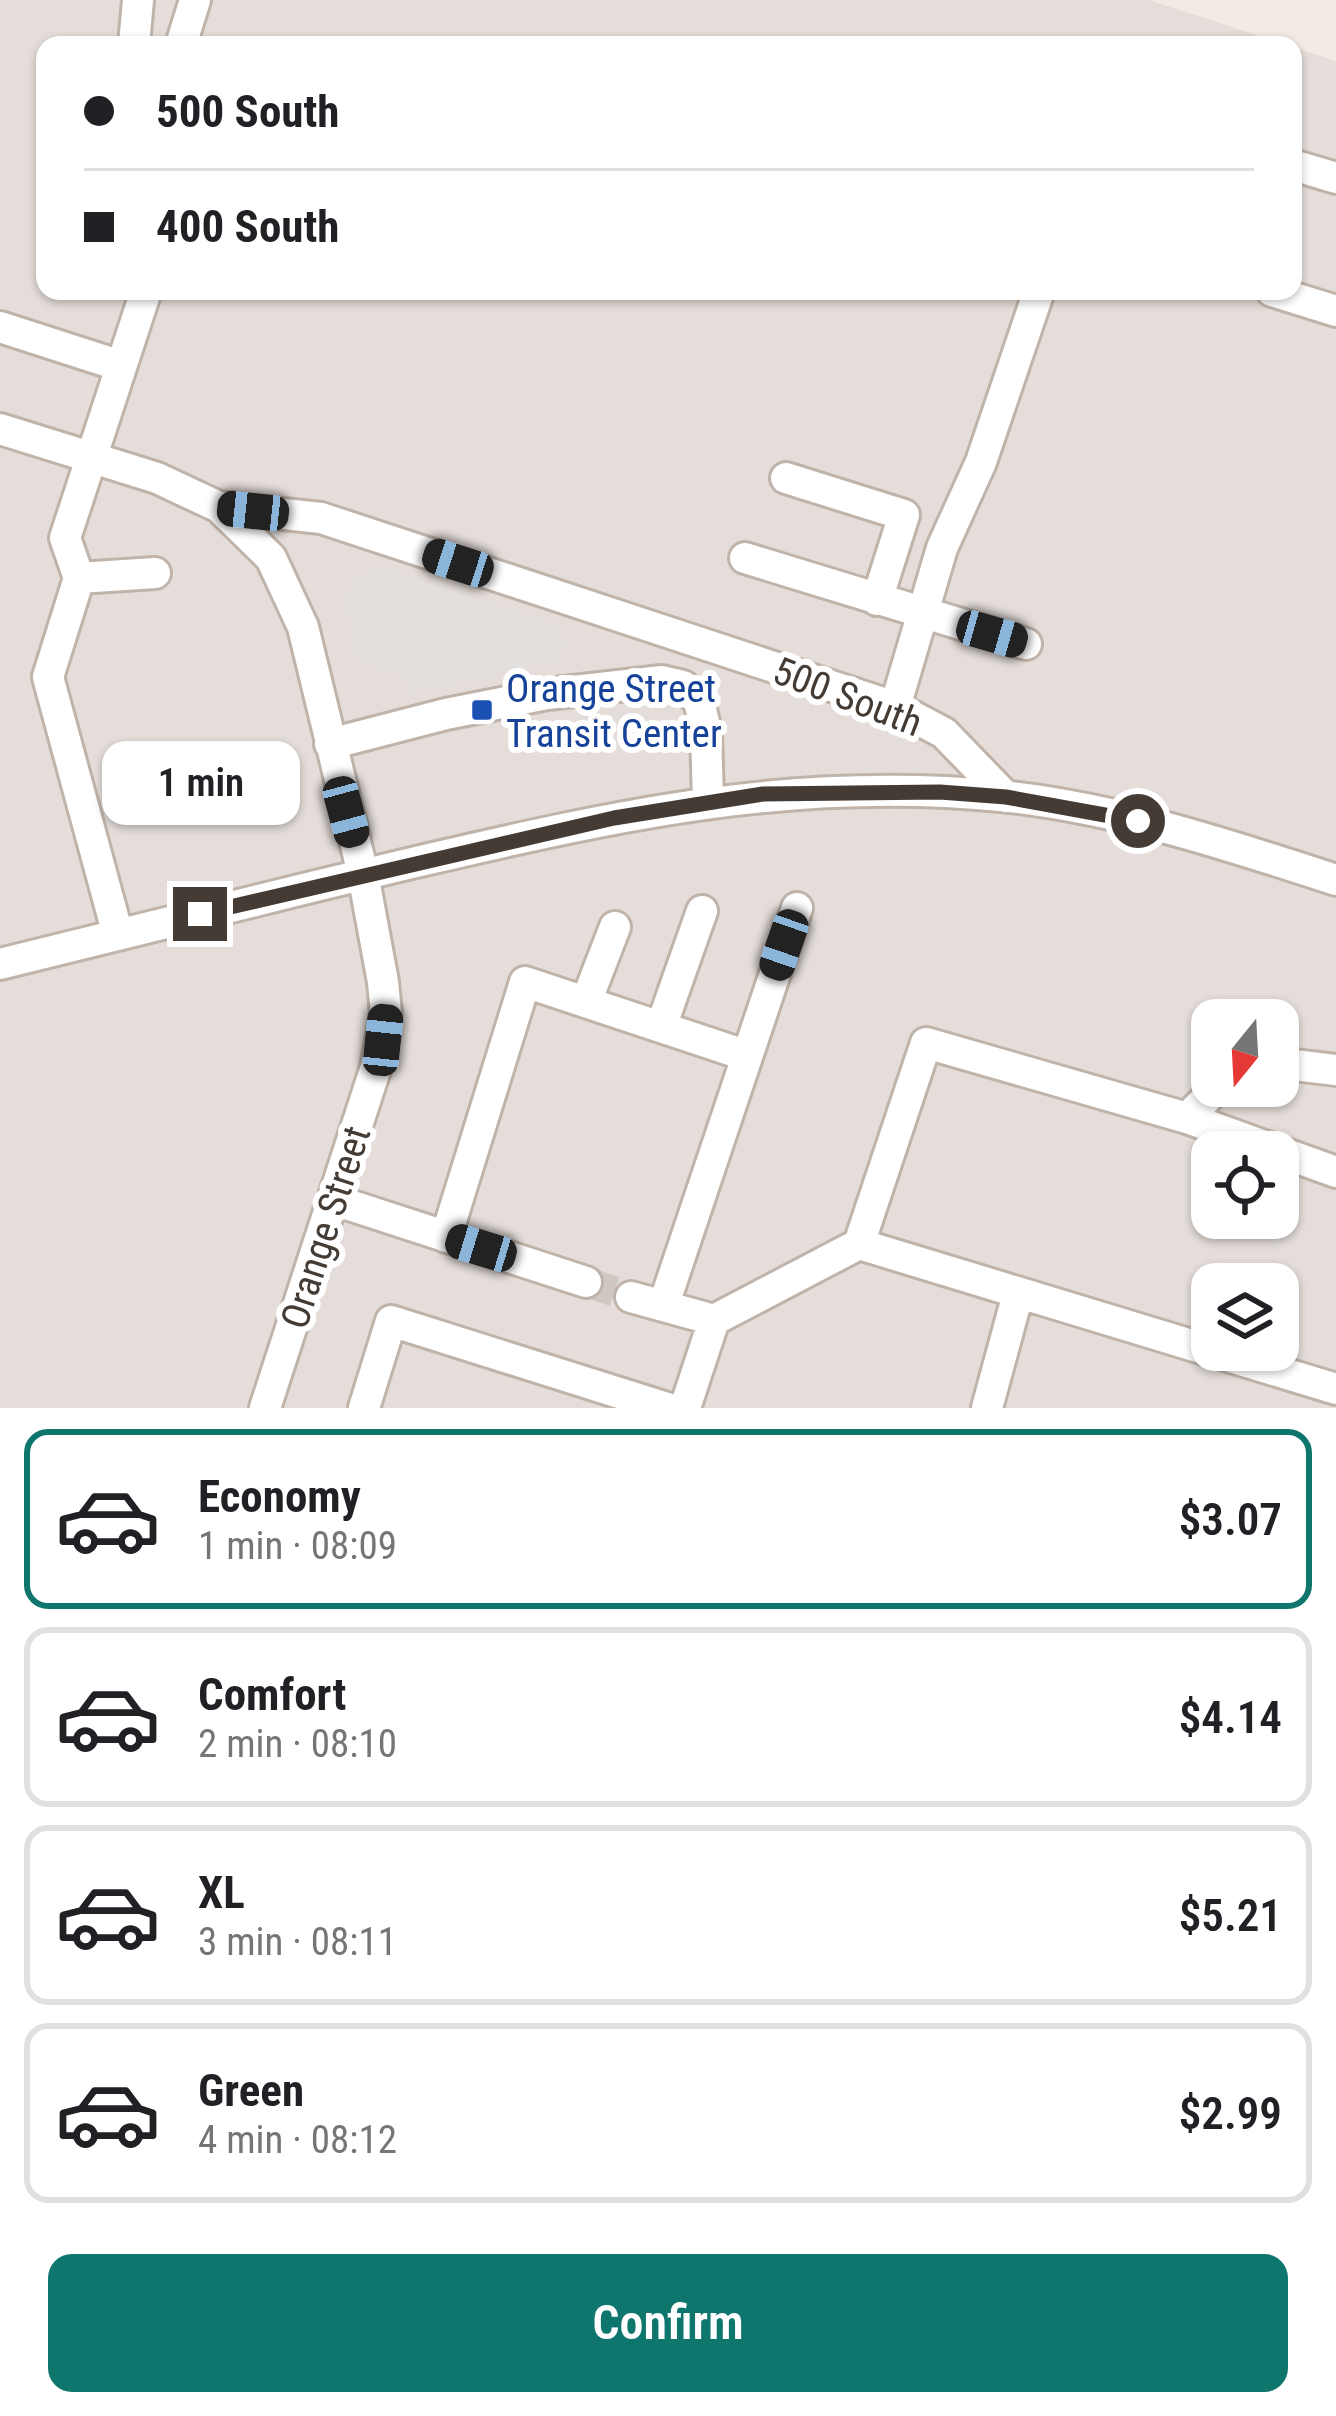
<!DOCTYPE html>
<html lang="en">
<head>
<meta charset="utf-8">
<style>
  :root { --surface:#fff; --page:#f6f6f6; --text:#202124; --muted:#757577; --line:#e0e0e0; --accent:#0f766e }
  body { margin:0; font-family:"Roboto Condensed",sans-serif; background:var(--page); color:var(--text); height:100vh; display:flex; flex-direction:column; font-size:45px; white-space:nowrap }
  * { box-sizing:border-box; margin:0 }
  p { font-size:39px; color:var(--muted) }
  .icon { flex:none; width:66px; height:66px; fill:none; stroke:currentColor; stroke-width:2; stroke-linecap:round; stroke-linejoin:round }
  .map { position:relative; height:1408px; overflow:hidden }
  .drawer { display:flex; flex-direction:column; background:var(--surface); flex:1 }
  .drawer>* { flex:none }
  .banner { position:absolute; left:36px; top:36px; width:1266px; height:264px; border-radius:24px; box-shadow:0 3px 9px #0004; display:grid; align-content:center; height:264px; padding:0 48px; background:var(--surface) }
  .needle { width:78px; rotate:198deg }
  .tools { position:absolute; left:1191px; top:999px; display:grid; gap:24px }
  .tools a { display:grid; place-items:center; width:108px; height:108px; border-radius:24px; background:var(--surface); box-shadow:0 3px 9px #0004; font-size:60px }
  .end { position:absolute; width:54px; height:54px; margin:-27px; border:15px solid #443b34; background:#fff; box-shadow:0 0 0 6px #fff }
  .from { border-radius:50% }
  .bubble { position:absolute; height:84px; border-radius:24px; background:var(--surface); box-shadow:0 3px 9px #0004; font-size:39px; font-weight:600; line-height:84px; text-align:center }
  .car { position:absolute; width:36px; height:72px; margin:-36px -18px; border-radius:15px; box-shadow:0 0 9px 3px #0007; background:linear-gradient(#222 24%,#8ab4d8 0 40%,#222 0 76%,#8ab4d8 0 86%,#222 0) }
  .banner b { display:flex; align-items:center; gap:42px; height:114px; font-size:45px }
  .banner b+b { border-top:3px solid var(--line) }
  .banner i { width:30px; height:30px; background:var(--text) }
  ul { padding:21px 0 0; list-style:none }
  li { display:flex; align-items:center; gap:36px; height:180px; margin:0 24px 18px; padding:0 24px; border:6px solid var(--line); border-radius:24px }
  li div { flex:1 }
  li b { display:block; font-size:45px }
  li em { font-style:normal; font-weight:600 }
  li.active { border-color:var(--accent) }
  li>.icon { width:108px; height:108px; stroke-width:1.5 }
  .button { display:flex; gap:24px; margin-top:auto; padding:24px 48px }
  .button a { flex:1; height:138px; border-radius:24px; background:var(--accent); color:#fff; font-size:48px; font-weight:600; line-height:138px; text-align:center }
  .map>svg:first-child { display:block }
</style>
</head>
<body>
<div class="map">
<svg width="1336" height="1408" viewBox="0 0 1336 1408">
  <rect width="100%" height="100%" fill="#f2ebe4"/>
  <!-- industrial -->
  <path fill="#e4ddd9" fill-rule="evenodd" d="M0,0H1149L1287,45H45V291H1293V47L1336,61V1408H0ZM1212,1020H1278V1086H1212ZM1212,1152H1278V1218H1212ZM1212,1284H1278V1350H1212Z"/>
  <!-- parking -->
  <path fill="#e2dfdd" d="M368,571H390L556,626L565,642L559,662L539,661L530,667L407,692L408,676L359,662L346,594L356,579Z"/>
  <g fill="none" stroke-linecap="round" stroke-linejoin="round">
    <!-- minor-tunnel -->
    <path stroke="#cfc8c1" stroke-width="30" stroke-dasharray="30 15" stroke-linecap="butt" d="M586,1282L631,1297"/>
    <defs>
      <path id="minor" d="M134,45L138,0
        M181,45L195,0
        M1293,165L1336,178
        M1272,291L1336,311
        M0,327L121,366
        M0,429L157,478L219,507L321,518L895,707L944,733L1006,797
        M786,478L904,515L877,600
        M219,507L271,558L303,627L363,874L383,982L386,1013L376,1067L265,1408
        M745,558L1026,644
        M79,578L65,538L146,291
        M895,707L942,548L981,462L1039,291
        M330,744L446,714L547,694L662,681L683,686L699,701L706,731L708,801
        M118,935L48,677L79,578L155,573
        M0,964C138,929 277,895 416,862C618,815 791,776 1001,796C1116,808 1226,844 1336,880
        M586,1002L615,927
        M661,1027L702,911
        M1278,1063L1336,1070
        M1187,1118L1219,1086
        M334,1200L586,1282
        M446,1237L525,982L745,1055
        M859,1244L1336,1389
        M631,1297L714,1320L685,1408
        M664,1304L797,908
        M714,1320L859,1244L926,1043L1187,1118L1336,1172
        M364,1408L391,1321L667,1408
        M987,1408L1018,1294"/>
    </defs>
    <!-- minor casing -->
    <use href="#minor" stroke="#c0b4aa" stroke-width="36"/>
    <!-- minor -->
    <use href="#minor" stroke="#fff" stroke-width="30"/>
  </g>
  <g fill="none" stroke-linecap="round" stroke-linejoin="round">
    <!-- route -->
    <path stroke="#443b34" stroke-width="15" d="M200,914L614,818L763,794L940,792L1006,797L1138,821"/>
  </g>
  <!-- markers -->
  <rect fill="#1a4fb4" stroke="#fff" stroke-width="4.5" x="470" y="698" width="24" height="24" rx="6"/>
  <g text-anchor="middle" stroke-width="12" stroke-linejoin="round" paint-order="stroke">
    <!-- transit labels -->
    <g font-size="39" fill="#164399" stroke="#fff" text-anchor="start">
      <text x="506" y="702">Orange Street<tspan x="506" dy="45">Transit Center</tspan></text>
    </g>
    <!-- street labels -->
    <g font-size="39" fill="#443b34" stroke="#fff">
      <text transform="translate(848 696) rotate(21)" y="14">500 South</text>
      <text transform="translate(325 1227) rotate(-72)" y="14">Orange Street</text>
    </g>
  </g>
</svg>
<div class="tools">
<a><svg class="needle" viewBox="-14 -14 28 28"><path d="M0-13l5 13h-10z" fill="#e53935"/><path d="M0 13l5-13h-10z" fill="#757577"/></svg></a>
<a><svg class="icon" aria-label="locate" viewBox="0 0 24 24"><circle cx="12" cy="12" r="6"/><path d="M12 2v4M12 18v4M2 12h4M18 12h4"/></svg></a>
<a><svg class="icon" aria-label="layers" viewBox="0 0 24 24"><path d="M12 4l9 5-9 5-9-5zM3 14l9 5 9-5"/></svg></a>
</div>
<i class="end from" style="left:1138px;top:821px"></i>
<i class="end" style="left:200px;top:914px"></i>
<div class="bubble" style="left:102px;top:741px;width:198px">1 min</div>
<i class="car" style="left:253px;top:511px;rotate:276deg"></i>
<i class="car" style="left:458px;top:563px;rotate:288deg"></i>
<i class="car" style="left:992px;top:634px;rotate:106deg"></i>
<i class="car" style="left:346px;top:812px;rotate:165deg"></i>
<i class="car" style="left:784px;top:945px;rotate:199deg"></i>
<i class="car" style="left:383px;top:1040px;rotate:6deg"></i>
<i class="car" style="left:481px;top:1248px;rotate:287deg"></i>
<div class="banner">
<b><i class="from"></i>500 South</b>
<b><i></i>400 South</b>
</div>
</div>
<section class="drawer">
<ul>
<li class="active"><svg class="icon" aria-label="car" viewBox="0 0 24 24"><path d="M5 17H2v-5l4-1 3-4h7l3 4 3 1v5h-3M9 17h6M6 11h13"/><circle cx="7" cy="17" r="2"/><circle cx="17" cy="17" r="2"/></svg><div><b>Economy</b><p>1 min · 08:09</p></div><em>$3.07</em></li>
<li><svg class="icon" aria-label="car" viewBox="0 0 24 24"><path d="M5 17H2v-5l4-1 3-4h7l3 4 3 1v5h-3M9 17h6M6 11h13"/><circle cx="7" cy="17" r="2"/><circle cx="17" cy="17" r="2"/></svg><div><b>Comfort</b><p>2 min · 08:10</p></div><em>$4.14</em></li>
<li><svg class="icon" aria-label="car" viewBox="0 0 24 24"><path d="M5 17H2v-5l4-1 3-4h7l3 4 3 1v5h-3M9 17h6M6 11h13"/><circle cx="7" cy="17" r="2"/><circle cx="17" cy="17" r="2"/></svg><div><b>XL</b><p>3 min · 08:11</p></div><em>$5.21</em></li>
<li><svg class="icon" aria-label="car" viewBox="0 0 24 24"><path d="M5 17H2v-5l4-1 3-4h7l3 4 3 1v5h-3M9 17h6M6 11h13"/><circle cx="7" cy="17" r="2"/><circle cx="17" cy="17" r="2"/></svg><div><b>Green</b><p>4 min · 08:12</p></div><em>$2.99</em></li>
</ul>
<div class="button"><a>Confirm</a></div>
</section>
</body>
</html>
